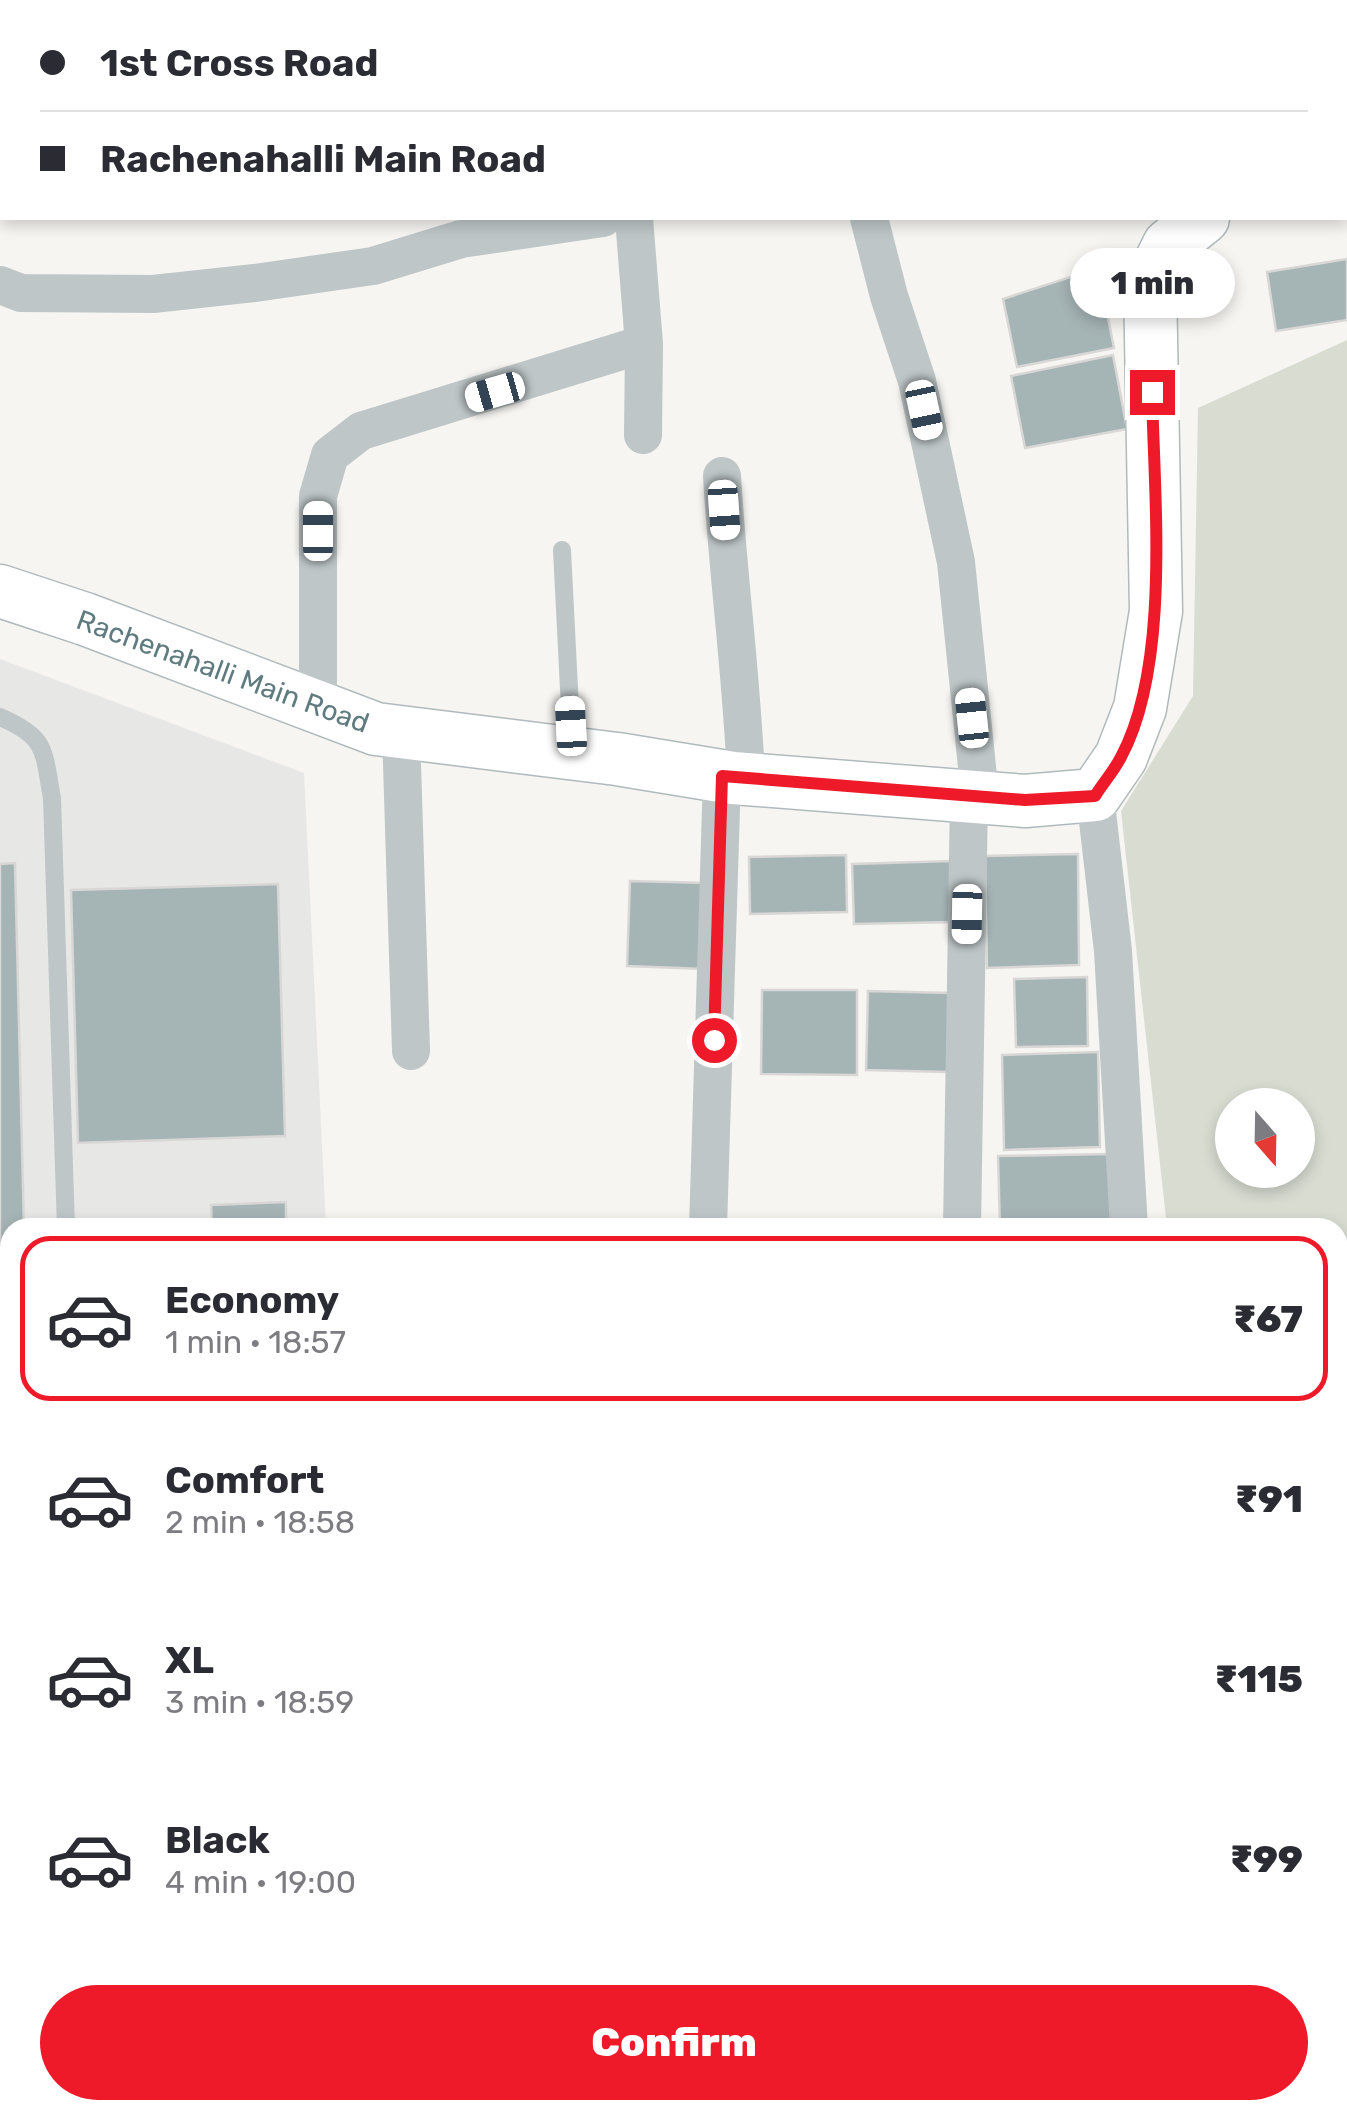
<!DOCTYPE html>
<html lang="en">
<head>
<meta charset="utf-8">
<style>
  :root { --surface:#fff; --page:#f2f2f3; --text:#2b2b33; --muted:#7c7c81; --line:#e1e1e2; --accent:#ee1a29 }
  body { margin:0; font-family:Rubik,sans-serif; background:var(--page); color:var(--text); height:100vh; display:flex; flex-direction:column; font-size:38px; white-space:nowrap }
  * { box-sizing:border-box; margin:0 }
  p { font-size:32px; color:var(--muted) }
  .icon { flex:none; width:55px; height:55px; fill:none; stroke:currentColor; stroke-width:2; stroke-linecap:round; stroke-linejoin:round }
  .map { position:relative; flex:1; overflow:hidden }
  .details { position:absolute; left:0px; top:1218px; width:1348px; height:902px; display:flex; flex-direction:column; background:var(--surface); border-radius:30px 30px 0 0; box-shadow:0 5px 15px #0003 }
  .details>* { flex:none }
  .guide { position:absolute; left:0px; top:0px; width:1348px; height:220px; box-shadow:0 5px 15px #0003; display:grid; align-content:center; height:220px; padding:0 40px; background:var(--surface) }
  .needle { width:65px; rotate:160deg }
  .tools { position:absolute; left:1215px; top:1088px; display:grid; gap:20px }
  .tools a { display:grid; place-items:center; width:100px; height:100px; border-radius:50%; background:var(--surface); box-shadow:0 5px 15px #0003; font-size:50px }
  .end { position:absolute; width:45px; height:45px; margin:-22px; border:12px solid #ee1a29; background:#fff; box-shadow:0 0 0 5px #fff }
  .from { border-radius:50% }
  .bubble { position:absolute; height:70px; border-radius:35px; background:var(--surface); box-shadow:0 5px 15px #0003; font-size:32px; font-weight:800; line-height:70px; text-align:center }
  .car { position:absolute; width:30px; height:60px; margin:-30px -15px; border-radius:12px; box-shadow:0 0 8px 2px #0007; background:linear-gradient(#fff 24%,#345 0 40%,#fff 0 76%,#345 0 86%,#fff 0) }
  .guide b { display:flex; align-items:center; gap:35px; height:95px; font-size:38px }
  .guide b+b { border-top:2px solid var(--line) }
  .guide i { width:25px; height:25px; background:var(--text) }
  ul { padding:18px 0 0; list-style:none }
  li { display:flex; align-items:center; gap:30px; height:165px; margin:0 20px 15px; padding:0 20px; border:5px solid transparent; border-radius:30px }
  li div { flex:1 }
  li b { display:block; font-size:38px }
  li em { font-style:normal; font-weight:800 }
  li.on { border-color:var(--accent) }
  li>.icon { width:90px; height:90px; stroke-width:1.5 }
  .button { display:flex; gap:20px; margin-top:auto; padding:20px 40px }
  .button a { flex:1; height:115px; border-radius:60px; background:var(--accent); color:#fff; font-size:40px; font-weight:800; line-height:115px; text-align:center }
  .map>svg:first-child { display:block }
</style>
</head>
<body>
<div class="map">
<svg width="1347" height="2119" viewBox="0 0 1347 2119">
  <rect width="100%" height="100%" fill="#f6f5f2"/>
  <!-- built -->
  <path fill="#e7e7e6" d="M0,659L304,773L326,1227L10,1228V1459H0Z"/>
  <!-- green -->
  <path fill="#d8dcd1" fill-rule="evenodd" d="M1347,340V1628L1338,1638V1228L1167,1227L1121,811L1193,696L1198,408ZM1232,1105H1298V1170H1232Z
    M1347,1748V1951L1338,1936V1761Z"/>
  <!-- water -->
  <path fill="#b4c8c7" d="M1347,1628V1675L1338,1687V1638Z"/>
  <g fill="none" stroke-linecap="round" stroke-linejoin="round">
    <!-- stream -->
    <path stroke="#b4c8c7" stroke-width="11" d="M1306,2110L1311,2119"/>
  </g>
  <!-- building -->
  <path fill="#a5b4b5" stroke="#d8d7d5" stroke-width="2.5" d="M696,0H761L762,2H697Z
    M794,0H840V1L795,2Z
    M856,0H906L907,2H856Z
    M910,0H969L970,2H911Z
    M1268,0H1345L1335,2Z
    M1347,259V320L1276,331L1267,272Z
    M1098,268L1114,348L1017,367L1003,299Z
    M1113,355L1127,429L1025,448L1011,376Z
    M1078,854L1079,965L987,968L985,856Z
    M846,855L847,912L750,914L749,857Z
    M952,861L953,922L854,924L852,864Z
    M15,863L24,1228H10V1417H0V864Z
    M630,881L707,883L704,969L627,966Z
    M278,884L285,1136L78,1143L71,890Z
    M1087,977L1088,1046L1016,1047L1014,979Z
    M762,990H857V1075L761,1074Z
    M868,991L950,993L949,1072L866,1070Z
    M1098,1052L1100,1147L1004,1150L1002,1055Z
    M1110,1154L1112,1228H1000L998,1156Z
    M286,1202V1228H212L211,1205Z
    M1,1536H10V1606H0Z
    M325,2110H396V2114L325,2112Z
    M651,2110H724L723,2116L651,2114Z
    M553,2116L629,2118L553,2119Z"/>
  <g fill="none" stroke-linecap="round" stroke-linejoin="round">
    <defs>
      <path id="secondary" d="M1345,186L1347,185
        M0,591L85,619L376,729L617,759L733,778L1025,801L1095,795L1121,757L1140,708L1156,611L1150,283L1169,245L1203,218"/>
    </defs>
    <!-- secondary casing -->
    <use href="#secondary" stroke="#b0babc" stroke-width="55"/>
    <!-- lane -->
    <path stroke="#bec6c7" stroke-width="18" d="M562,550L572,748
      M0,717C48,738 43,750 52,798L66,1228"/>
    <!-- street -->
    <path stroke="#bec6c7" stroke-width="38" d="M689,0V2
      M1046,0V2
      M334,2L345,0
      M0,148L2,144
      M634,218L644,344L643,435
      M869,218L889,296L917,381L956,562L980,796
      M0,285L21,293L153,294L255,283L373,266L461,239L603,218
      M722,476C728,577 742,678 746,779
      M318,707V496L330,455L361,431L644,344
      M401,732L411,1051
      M1095,795L1113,951L1129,1228
      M708,1228L722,776
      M962,1228L969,796
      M0,1498H10
      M0,1673L10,1674
      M0,1862H10
      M1338,2052L1347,2070
      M0,2063H10
      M272,2114L286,2119
      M509,2119L510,2110
      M751,2119L752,2110
      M858,2119L869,2110
      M1133,2119L1155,2110"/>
    <!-- secondary -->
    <use href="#secondary" stroke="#fff" stroke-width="52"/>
  </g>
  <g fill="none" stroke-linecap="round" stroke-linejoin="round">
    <!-- route -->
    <path stroke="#ee1a29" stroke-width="12" d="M714,1040L722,776L1025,800L1095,796C1103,783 1114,771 1121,757C1171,664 1154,497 1152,392"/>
  </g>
  <g text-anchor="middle" stroke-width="10" stroke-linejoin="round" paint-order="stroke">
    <!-- street labels -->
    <g font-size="28" fill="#5f7b80" stroke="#fff">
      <text transform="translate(223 671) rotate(20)" y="10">Rachenahalli Main Road</text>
    </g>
  </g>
</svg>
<div class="tools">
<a><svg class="needle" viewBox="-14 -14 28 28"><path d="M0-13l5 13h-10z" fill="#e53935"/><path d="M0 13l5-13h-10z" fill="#7c7c81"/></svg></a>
</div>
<i class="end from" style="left:714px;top:1040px"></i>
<i class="end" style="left:1152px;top:392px"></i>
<div class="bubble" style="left:1070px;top:248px;width:165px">1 min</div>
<i class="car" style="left:495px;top:392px;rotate:254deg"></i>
<i class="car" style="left:924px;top:410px;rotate:168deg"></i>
<i class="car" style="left:724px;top:510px;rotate:176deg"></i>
<i class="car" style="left:318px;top:531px;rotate:0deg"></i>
<i class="car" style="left:972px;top:718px;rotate:354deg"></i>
<i class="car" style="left:571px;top:726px;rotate:357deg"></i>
<i class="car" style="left:967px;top:914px;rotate:181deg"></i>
<div class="guide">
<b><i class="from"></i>1st Cross Road</b>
<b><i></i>Rachenahalli Main Road</b>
</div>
<section class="details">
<ul>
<li class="on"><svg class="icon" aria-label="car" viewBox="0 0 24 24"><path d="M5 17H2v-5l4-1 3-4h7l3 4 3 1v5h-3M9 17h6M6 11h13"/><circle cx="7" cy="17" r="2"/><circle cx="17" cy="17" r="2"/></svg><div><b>Economy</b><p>1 min · 18:57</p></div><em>₹67</em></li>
<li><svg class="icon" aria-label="car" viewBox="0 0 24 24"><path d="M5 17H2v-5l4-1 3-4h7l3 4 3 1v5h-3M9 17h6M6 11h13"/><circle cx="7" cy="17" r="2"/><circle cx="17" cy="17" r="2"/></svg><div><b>Comfort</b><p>2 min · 18:58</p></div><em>₹91</em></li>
<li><svg class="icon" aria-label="car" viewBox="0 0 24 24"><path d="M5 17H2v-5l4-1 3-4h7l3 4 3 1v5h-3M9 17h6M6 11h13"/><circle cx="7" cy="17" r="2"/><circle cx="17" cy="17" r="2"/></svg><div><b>XL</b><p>3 min · 18:59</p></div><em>₹115</em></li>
<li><svg class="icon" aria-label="car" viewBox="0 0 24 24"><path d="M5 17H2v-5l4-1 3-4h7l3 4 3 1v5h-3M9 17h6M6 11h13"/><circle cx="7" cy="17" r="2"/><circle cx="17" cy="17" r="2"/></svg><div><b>Black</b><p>4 min · 19:00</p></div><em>₹99</em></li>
</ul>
<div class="button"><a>Confirm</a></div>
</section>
</div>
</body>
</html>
